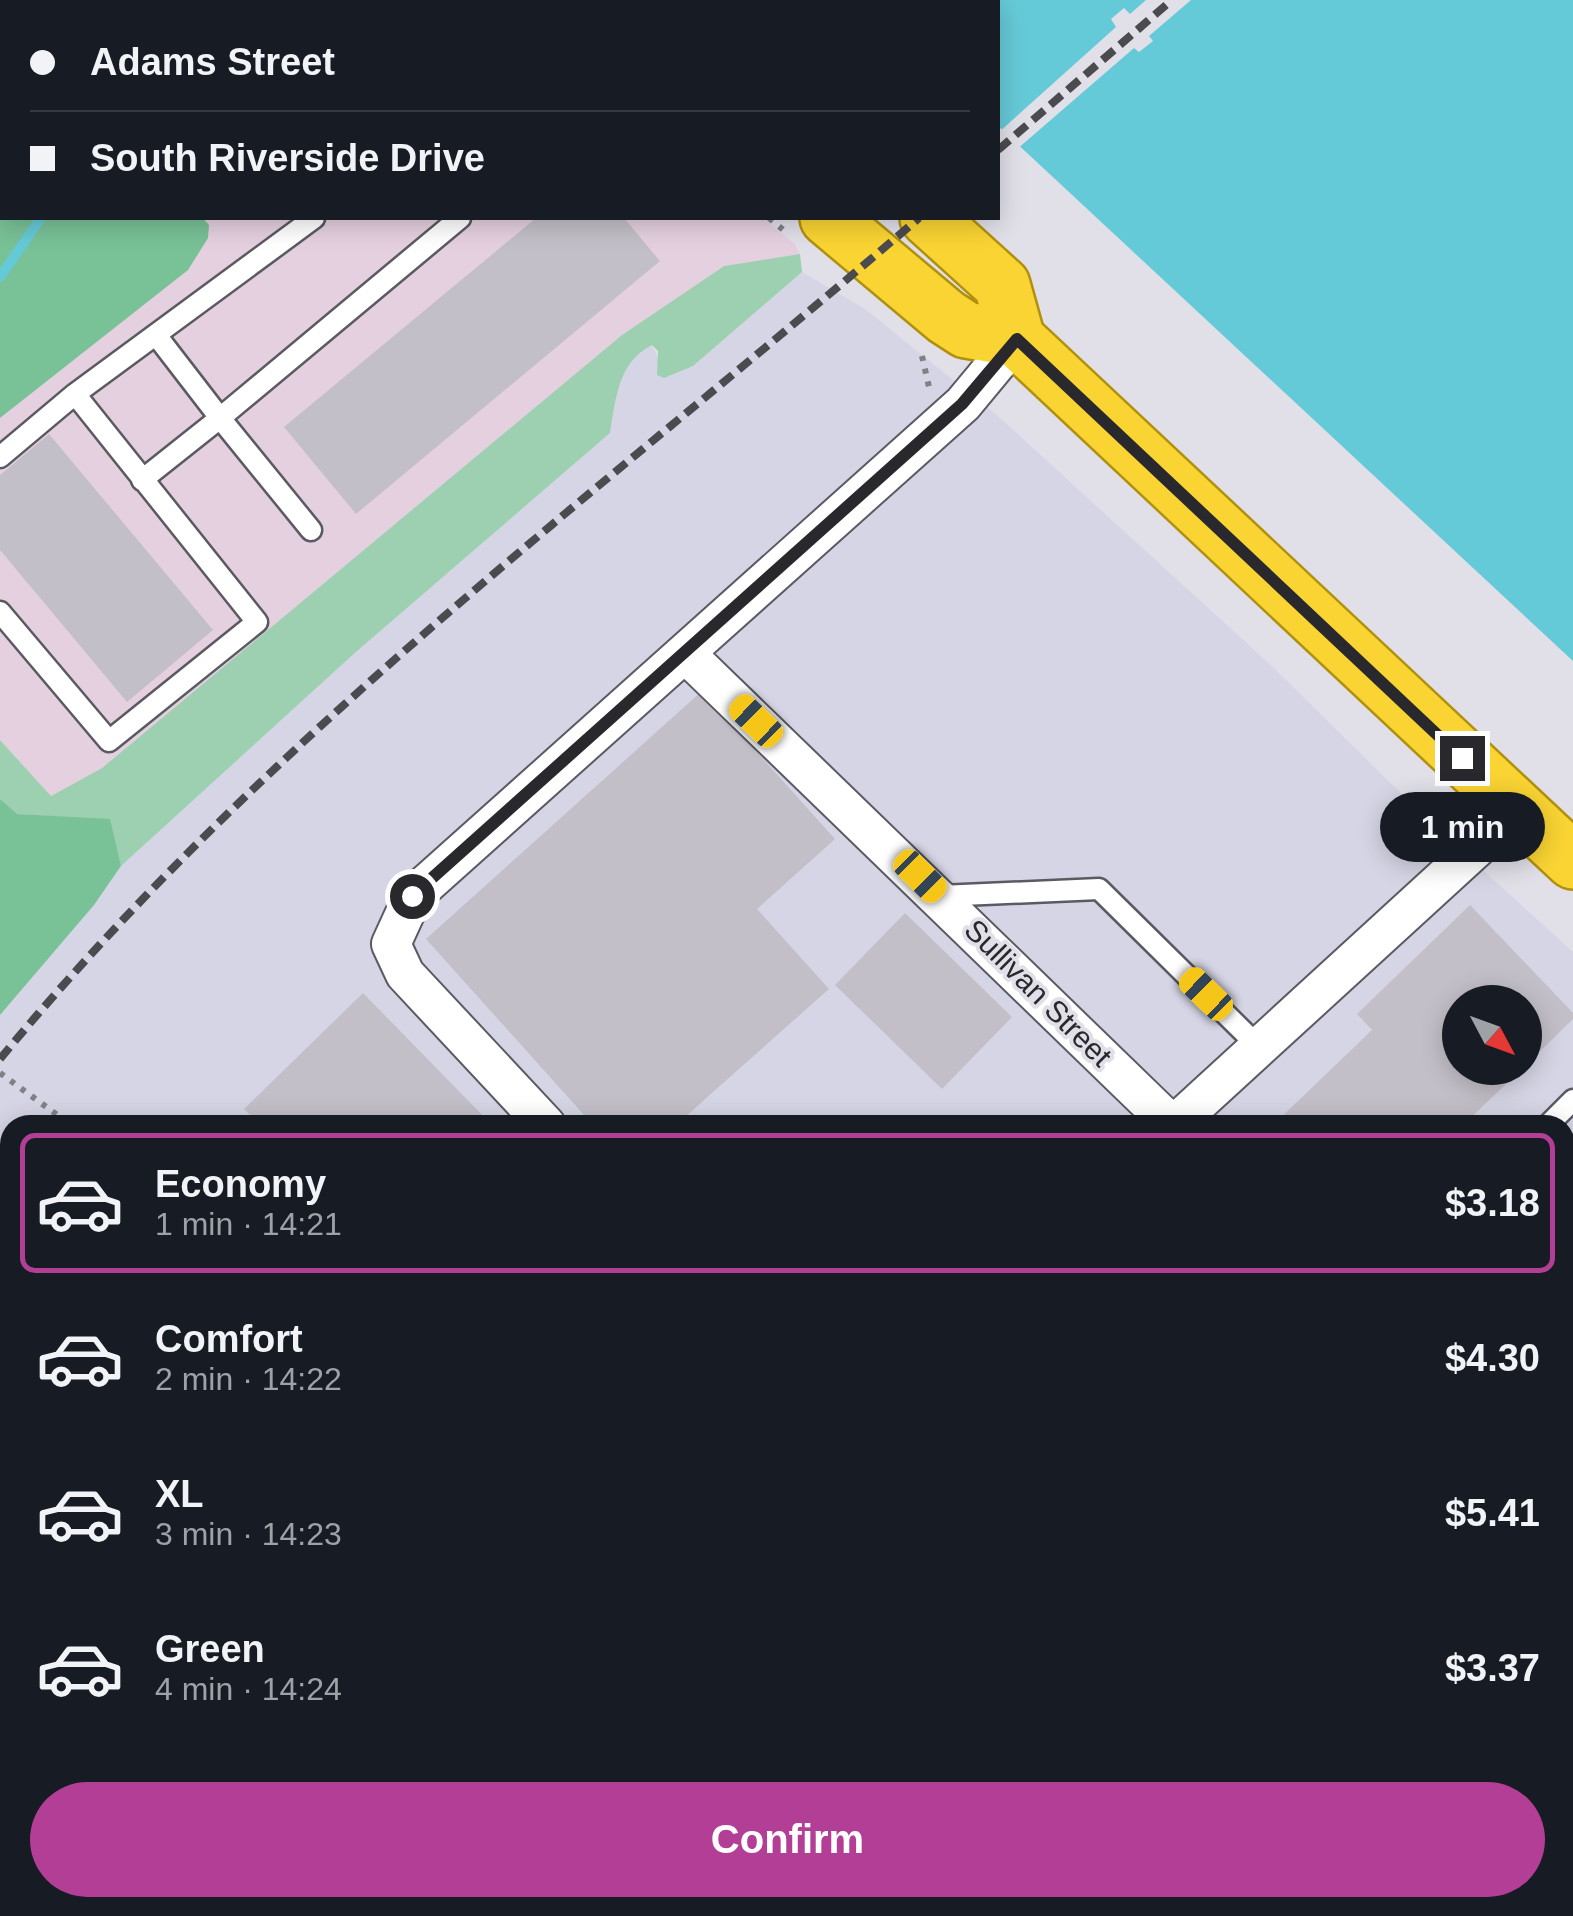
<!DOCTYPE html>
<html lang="en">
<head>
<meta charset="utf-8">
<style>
  :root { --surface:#171b24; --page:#20242c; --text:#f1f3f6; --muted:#9ea1a6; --line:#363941; --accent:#b23e96 }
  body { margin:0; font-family:Helvetica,sans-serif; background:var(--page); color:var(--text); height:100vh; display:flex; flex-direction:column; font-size:38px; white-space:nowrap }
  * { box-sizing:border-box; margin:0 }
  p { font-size:32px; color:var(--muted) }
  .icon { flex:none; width:55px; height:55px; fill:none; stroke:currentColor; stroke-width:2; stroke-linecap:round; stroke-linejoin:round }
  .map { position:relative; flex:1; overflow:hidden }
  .sheet { position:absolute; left:0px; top:1115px; width:1575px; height:802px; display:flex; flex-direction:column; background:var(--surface); border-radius:30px 30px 0 0; box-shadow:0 5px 25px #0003 }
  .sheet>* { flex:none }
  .banner { position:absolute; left:0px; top:0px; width:1000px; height:220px; box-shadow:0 5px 25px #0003; display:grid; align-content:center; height:220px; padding:0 30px; background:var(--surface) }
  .needle { width:65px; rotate:131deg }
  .controls { position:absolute; left:1442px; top:985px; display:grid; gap:20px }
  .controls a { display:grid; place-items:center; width:100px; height:100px; border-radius:50%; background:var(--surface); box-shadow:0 5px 25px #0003; font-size:50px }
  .end { position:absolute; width:45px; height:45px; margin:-22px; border:12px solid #29282c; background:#fff; box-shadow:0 0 0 5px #fff }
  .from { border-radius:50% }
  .bubble { position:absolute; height:70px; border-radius:35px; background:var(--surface); box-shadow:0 5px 25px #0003; font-size:32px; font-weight:800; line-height:70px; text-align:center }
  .car { position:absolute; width:30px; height:60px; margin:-30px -15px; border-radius:12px; box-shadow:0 0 8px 2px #0007; background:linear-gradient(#f5c518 24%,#345 0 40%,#f5c518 0 76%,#345 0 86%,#f5c518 0) }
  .banner b { display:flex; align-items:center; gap:35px; height:95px; font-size:38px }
  .banner b+b { border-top:2px solid var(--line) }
  .banner i { width:25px; height:25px; background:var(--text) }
  ul { padding:18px 0 0; list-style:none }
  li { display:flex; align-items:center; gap:30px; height:140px; margin:0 20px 15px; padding:0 10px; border:5px solid transparent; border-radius:15px }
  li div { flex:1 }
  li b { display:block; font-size:38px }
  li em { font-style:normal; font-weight:800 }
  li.selected { border-color:var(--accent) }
  li>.icon { width:90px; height:90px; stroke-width:1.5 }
  .primary-button { display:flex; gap:20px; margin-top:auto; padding:20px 30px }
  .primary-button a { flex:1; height:115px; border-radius:60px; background:var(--accent); color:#fff; font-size:40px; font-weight:800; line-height:115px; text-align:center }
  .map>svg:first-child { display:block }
</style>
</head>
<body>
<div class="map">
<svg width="1573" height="1916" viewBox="0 0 1573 1916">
  <rect width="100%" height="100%" fill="#e1e0e9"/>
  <!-- commercial -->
  <path fill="#e5d0df" d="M0,0H507L510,2H2L0,96Z
    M204,218H763L795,244L800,254L724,266L622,335L102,768L51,796L0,740V418L187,270L209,225Z
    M853,1908H1207L1220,1916H861Z"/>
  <!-- built -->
  <path fill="#d6d5e5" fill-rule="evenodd" d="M802,272L865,309L998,416L1276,670L1431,823L1573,952V1789L1565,1779V1125H10V1262L0,1269V1015L94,905L121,866L357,651L610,433L618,385L633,354L652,345L659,360L693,366ZM1460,1002H1525V1068H1460Z"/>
  <!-- green -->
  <path fill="#9dd0b1" d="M800,254L802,272L693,366L664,378L657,375L658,351L652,345C618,362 616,398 610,433L357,651L121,866L109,820L16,814L0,799V740L51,796L102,768L622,335L724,266Z
    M1565,1385L1573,1390V1403L1566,1410L1573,1417V1482L1565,1473Z
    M1565,1779L1573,1789V1916H1220L1207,1908H1565Z"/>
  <!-- forest -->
  <path fill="#79c197" d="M0,96L2,218H203L209,225L208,238L188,270L0,418Z
    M0,799L17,814L110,819L121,866L94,905L0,1015Z
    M10,1262V1419L0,1427V1269Z"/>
  <!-- water -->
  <path fill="#65cad7" d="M860,0H1573V661L998,126V2Z"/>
  <!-- pier -->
  <path fill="#e1e0e9" d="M1146,0H1191L1149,36L1153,41L1139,52L1134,48L1016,150L998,133L1116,27L1111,19L1124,8L1130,14Z"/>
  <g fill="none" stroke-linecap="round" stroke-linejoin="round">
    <!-- stream -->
    <path stroke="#65cad7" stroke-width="10" d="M0,277L41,218"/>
  </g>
  <!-- building -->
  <path fill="#c3bfc8" d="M536,218H624L660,261L356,514L284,427Z
    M49,434L213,630L127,702L0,550V475Z
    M702,691L835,839L757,909L829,989L676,1125H593L426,939Z
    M1470,905L1573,1013V1019L1525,1066V1002H1460V1068H1523L1463,1125H1273L1372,1030L1357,1014Z
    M905,913L1012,1017L942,1089L835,985Z
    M363,993L492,1125H260L244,1109Z
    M1573,1172V1390L1571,1391L1565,1385V1180Z
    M0,1496L10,1501V1544L0,1562Z
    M1565,1578L1573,1588V1709L1565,1699Z
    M405,1908H457L461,1911L456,1916H404L400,1913Z
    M988,1908H1092L1083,1916H979Z"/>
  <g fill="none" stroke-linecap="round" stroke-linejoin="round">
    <defs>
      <path id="service" d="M130,0L134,2
        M218,2L220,0
        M535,2L537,0
        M75,394L314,218
        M0,457L75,394L257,622L109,741L0,612
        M142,480L220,418L156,335
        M311,530L220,418L460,218
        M940,896L1099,889L1259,1047
        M1548,1125L1573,1100
        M0,1695L10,1681"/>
      <path id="minor" d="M686,654L1172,1125
        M546,1125L405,974L391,944L413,896L963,404L1017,339
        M1174,1125L1518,810
        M1565,1528L1573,1537
        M0,1770L10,1780
        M137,1908L145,1916
        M1332,1908L1333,1916
        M285,1916L294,1908"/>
      <path id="trunk" d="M614,0L617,2
        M828,218L946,317L966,330L1017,339
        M928,218L1002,285L1017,339L1573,861"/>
    </defs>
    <!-- service casing -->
    <use href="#service" stroke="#5a5a62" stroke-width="25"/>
    <!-- minor casing -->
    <use href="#minor" stroke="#5a5a62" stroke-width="42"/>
    <!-- trunk casing -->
    <use href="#trunk" stroke="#b0910f" stroke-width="60"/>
    <!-- path -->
    <path stroke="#818087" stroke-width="6" stroke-dasharray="5 8" stroke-linecap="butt" d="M769,218L787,233
      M922,356L929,387
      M0,1073L71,1125
      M1435,1908L1437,1916
      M1540,1908L1542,1916
      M1503,1916L1508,1908"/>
    <!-- service -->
    <use href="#service" stroke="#fff" stroke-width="20"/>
    <!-- minor -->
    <use href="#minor" stroke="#fff" stroke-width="38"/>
    <!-- trunk -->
    <use href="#trunk" stroke="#fad433" stroke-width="55"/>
    <!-- rail -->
    <path stroke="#4b4a4f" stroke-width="8" stroke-dasharray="15 8" stroke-linecap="butt" d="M998,150L1172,0
      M0,1059C265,737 605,488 919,218"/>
  </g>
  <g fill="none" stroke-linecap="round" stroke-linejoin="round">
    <!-- route -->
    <path stroke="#29282c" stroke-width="12" d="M412,896L962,404L1017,339L1462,758"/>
  </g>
  <g text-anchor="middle" stroke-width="8" stroke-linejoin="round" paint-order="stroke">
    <!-- street labels -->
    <g font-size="30" fill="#29282c" stroke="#e1e0e9">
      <text transform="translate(1038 993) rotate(45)" y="10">Sullivan Street</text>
    </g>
  </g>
</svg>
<div class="controls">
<a><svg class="needle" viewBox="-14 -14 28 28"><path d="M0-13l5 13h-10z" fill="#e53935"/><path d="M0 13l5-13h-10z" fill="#9ea1a6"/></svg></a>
</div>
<i class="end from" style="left:412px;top:896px"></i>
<i class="end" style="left:1462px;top:758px"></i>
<div class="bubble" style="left:1380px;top:792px;width:165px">1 min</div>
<i class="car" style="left:756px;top:721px;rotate:314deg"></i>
<i class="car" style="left:920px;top:876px;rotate:135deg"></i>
<i class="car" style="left:1206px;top:994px;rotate:314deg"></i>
<div class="banner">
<b><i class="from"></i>Adams Street</b>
<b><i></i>South Riverside Drive</b>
</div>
<section class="sheet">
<ul>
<li class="selected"><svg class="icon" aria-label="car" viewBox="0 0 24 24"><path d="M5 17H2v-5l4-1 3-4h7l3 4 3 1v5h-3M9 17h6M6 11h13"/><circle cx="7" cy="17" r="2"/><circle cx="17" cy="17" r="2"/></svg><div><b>Economy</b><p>1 min · 14:21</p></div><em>$3.18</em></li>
<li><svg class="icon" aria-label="car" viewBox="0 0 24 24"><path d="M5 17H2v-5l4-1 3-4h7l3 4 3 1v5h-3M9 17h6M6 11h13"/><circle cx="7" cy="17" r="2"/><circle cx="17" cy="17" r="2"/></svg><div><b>Comfort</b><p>2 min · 14:22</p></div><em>$4.30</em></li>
<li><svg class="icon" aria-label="car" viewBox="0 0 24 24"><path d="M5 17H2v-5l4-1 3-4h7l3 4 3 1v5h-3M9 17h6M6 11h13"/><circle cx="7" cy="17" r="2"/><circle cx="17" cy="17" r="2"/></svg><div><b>XL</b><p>3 min · 14:23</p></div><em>$5.41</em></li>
<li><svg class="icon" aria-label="car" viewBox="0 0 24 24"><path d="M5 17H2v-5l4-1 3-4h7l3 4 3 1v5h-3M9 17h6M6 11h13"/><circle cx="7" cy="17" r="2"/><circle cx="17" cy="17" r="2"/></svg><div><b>Green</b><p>4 min · 14:24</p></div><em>$3.37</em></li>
</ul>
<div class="primary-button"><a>Confirm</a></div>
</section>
</div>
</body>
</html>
